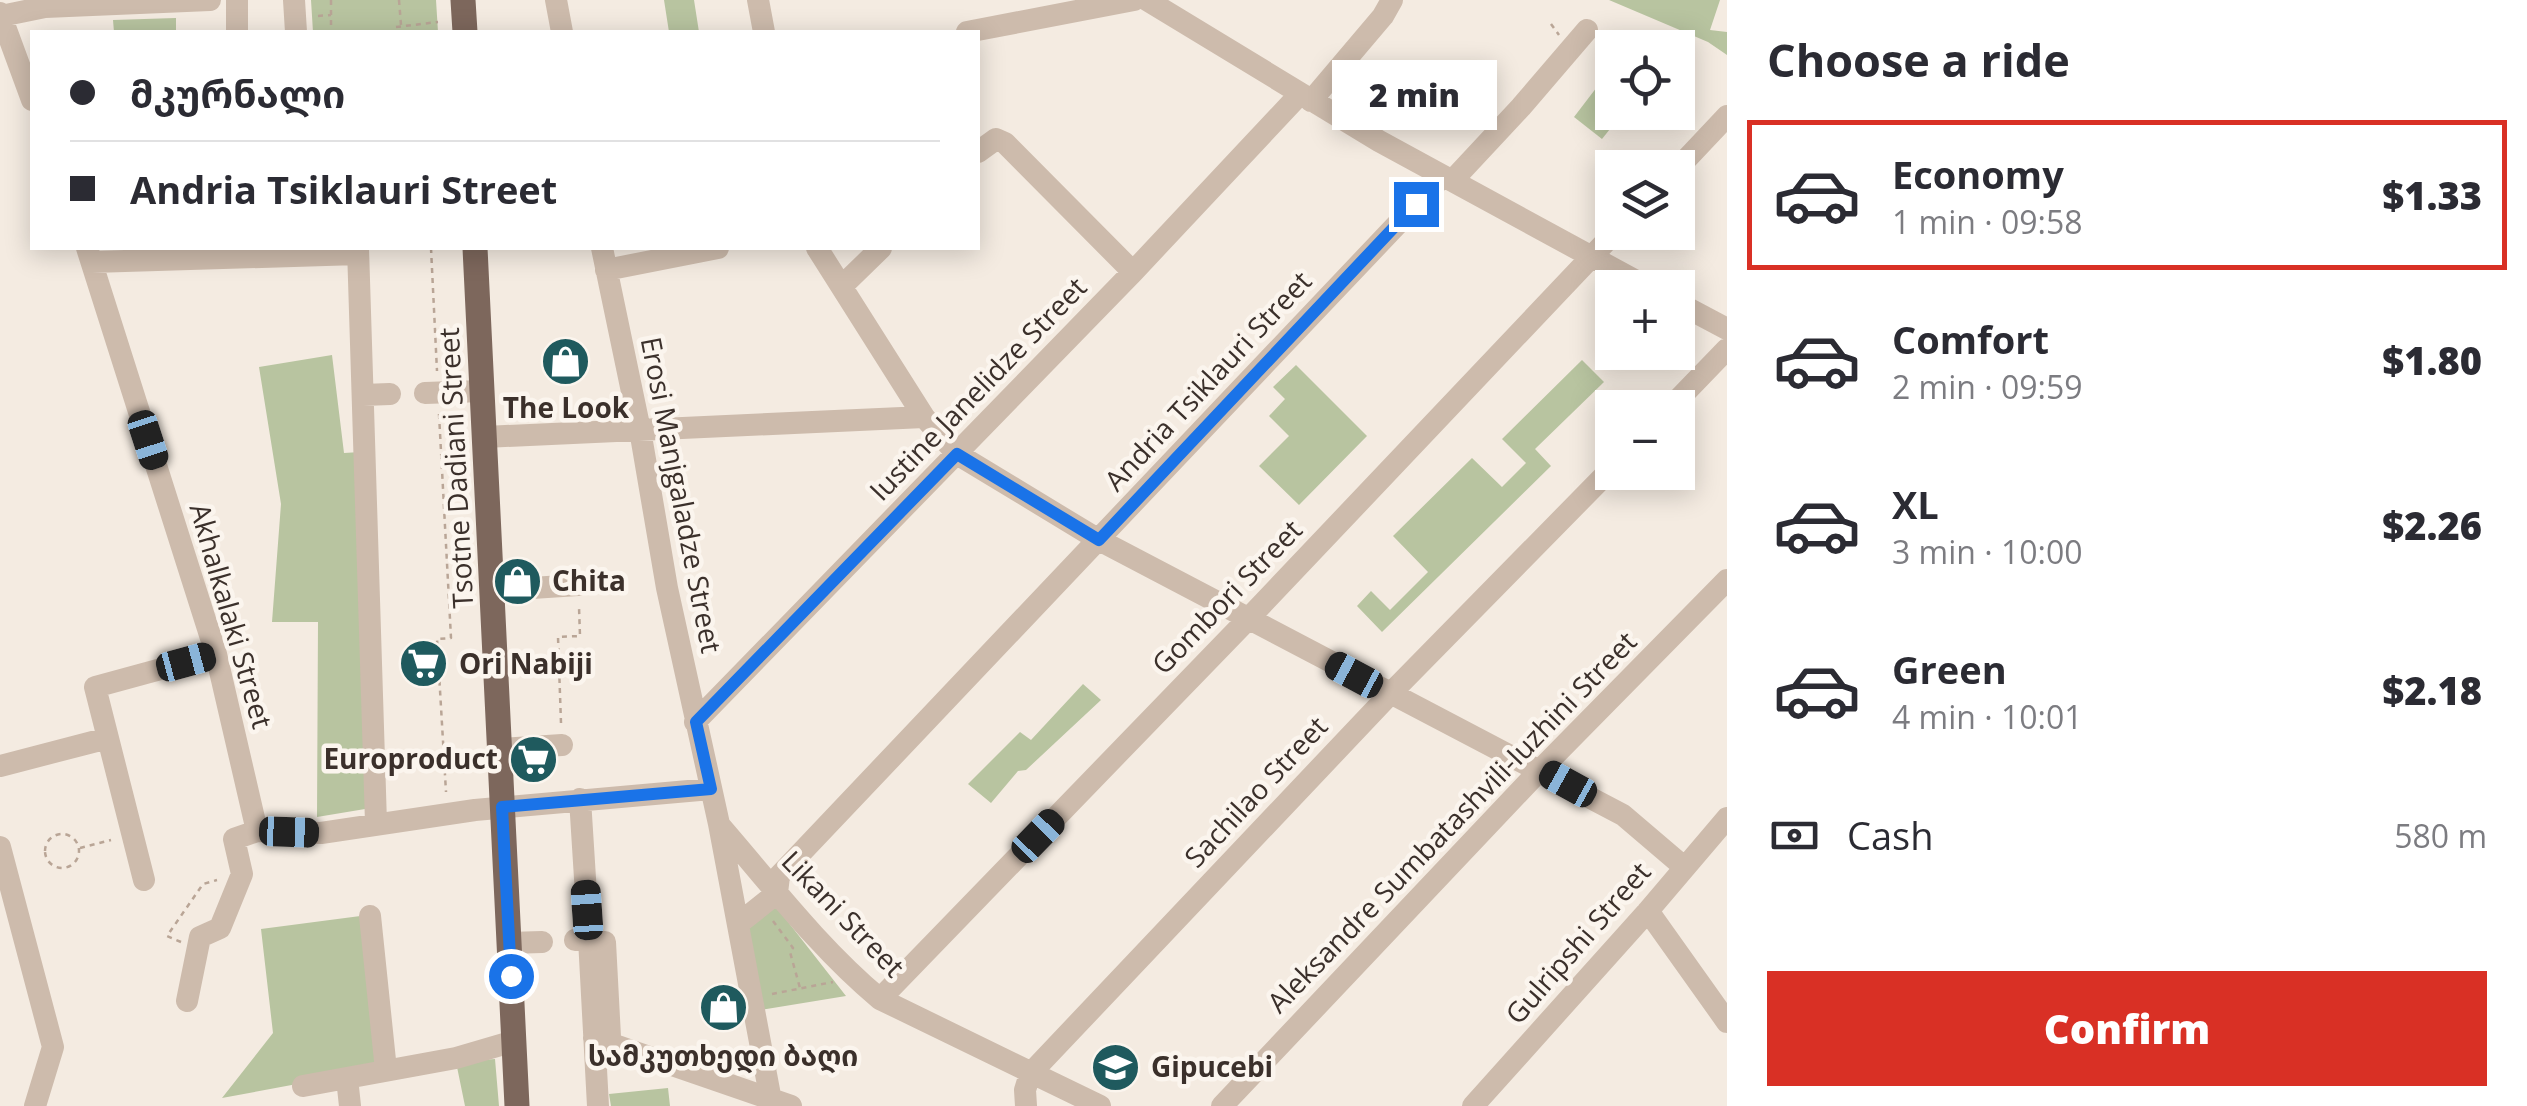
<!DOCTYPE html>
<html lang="en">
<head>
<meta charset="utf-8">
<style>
  :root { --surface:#fff; --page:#f7f7f7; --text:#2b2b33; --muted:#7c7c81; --line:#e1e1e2; --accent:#d93025 }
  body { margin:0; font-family:"Open Sans","Noto Sans Georgian",sans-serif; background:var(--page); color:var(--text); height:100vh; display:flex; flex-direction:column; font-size:38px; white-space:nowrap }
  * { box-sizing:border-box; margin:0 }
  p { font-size:32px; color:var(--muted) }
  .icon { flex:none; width:55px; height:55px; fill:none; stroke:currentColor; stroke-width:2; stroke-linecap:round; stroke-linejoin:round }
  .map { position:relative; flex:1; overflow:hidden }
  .side { display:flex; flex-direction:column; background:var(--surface); width:800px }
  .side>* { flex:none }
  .banner { position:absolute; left:30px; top:30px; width:950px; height:220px; border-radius:0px; box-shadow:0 5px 25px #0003; display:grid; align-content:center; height:220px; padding:0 40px; background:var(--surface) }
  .buttons { position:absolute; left:1595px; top:30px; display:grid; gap:20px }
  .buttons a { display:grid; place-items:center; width:100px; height:100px; border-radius:0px; background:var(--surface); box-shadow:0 5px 25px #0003; font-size:50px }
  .end { position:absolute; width:45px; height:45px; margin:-22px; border:12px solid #1a73e8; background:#fff; box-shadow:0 0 0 5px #fff }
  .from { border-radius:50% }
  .bubble { position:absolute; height:70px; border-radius:0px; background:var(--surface); box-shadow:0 5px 25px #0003; font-size:32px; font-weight:800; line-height:70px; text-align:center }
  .car { position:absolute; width:30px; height:60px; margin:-30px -15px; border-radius:12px; box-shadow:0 0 8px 2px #0007; background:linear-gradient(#222 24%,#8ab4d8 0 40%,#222 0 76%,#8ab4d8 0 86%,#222 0) }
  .banner b { display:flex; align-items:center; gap:35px; height:95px; font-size:38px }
  .banner b+b { border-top:2px solid var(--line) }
  .banner i { width:25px; height:25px; background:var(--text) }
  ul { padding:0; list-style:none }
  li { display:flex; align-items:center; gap:30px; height:150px; margin:0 20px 15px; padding:0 20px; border:5px solid transparent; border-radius:0px }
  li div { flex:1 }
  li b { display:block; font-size:38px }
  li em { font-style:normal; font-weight:800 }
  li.current { border-color:var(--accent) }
  li>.icon { width:90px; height:90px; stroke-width:1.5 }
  h2 { padding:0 40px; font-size:45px; line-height:120px }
  .pay { display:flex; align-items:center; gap:25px; height:110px; padding:0 40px; font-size:38px }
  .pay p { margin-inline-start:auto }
  .cta { display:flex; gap:20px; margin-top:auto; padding:20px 40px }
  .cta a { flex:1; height:115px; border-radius:0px; background:var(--accent); color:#fff; font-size:40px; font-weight:800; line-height:115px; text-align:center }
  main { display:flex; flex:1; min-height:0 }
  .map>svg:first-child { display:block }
</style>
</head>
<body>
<main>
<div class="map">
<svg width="1727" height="1106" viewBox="0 0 1727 1106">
  <rect width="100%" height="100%" fill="#f4ebe1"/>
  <!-- green -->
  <path fill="#b8c4a0" d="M311,0H436L438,32H313Z
    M664,0H694L699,32H669Z
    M1609,0H1720L1710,30L1727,32V55L1708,42Z
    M176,18V32H114L113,20Z
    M1600,83L1612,93V112L1658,113L1644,130L1622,114L1602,139L1574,117Z
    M332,355L344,453L360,452L371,808L317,817L318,622H272L281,504L259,367Z
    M1582,360L1604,382L1535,449L1551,466L1382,632L1357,606L1371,591L1390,610L1428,572L1393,536L1472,458L1502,487L1526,463L1502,439Z
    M1296,365L1367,436L1299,505L1259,466L1289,436L1269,416L1285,399L1273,387Z
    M1083,684L1101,700L1026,770L1018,771L991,803L968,784L1020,732L1031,740Z
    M774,904L846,996L760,1010L744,928Z
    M368,915L383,1068L222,1098L273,1033L261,929Z
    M495,1059L499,1106H465L456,1062Z
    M668,1088L670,1106H611L609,1094Z"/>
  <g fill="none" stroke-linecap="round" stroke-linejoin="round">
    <!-- path -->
    <path stroke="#b9a596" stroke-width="2.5" stroke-dasharray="5 5" stroke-linecap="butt" d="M331,0V32
      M399,0L401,25
      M318,16L331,15
      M1551,24L1559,35
      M396,27L438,22
      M431,248L437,371
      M439,414L451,638L437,639L446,792
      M561,723L558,637L580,636L579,607
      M45 851a17 17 0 1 1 34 0a17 17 0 1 1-34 0Z
      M80,848L111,840
      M773,921L793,948L790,952L800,988
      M181,942L167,936L203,884L217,880
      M772,994L833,982"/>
    <!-- minor -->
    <path stroke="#cdbbac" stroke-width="22" d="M237,0V32
      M294,0L296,32
      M556,0L562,32
      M758,0L764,32
      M1147,0L1379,141L1649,288
      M0,13L32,100
      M1,16L45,7L210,0
      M967,32L1134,0
      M1311,101L1383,16L1392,0
      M978,152L996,139L1005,143L1133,272
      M1678,168L1727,116
      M1452,181L1521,107L1587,30
      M87,248L216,654L257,831
      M358,248L376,823
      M602,248L640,430L667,588L719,824L772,1106
      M817,248L924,417L957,454L1099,540L1623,815L1684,867
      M92,262L358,254
      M606,270L718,248
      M842,286L881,248
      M1678,303L1727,329
      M425,393L482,391
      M363,395L390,394
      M1670,408L1727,349
      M485,437L924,417
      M532,588L578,585
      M492,590L514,589
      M695,722L1133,272L1300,94
      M500,749L562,745
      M0,766L108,738
      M580,799L587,910
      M721,827C772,886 820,949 880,999L1100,1106
      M0,847L53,1047L35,1106
      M144,880L95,687L216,654
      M777,893L779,876L1443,176
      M1648,911L1727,1022
      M370,916L386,1070
      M738,924L777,893
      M575,940L589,939L598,1106
      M589,942H605L610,1037
      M509,943L542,942
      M880,999L1249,618L1615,232
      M187,1001L200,937L220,928L242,874L234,839L257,831L321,833L475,810L711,789
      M594,1038L791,1106
      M347,1078L350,1106
      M303,1086L456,1058L514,1041
      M1026,1106L1025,1090L1030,1074L1390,694L1612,468
      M1222,1106L1541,769L1727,580
      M1473,1106L1648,911L1727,818"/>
    <!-- major -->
    <path stroke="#7d675c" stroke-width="25" d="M463,0L465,32
      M475,248L517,1106"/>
  </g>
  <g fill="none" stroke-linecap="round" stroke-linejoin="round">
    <!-- route -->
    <path stroke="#1a73e8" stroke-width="12" d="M511,976L502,807L711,789L696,722L957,454L1099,540L1416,204"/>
  </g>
  <!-- icons -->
  <defs>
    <symbol id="shop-disc" viewBox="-11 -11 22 22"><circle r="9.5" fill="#1f5a5e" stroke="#fbf5ee"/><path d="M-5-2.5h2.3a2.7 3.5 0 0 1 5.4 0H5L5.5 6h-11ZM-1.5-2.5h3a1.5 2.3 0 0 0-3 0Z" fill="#fff"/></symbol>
    <symbol id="supermarket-disc" viewBox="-11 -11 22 22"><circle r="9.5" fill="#1f5a5e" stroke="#fbf5ee"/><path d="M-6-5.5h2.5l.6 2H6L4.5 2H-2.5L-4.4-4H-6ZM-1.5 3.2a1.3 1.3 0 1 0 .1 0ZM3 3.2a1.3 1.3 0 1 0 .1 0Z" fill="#fff"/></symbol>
    <symbol id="school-disc" viewBox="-11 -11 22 22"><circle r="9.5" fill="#1f5a5e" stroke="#fbf5ee"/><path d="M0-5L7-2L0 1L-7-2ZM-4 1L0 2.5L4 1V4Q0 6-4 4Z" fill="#fff"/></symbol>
  </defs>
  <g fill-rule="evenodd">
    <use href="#shop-disc" x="538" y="334" width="55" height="55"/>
    <use href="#shop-disc" x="490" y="554" width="55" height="55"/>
    <use href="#supermarket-disc" x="396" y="636" width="55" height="55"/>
    <use href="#supermarket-disc" x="506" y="732" width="55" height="55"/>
    <use href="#shop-disc" x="696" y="980" width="55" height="55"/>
    <use href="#school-disc" x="1088" y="1040" width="55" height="55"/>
  </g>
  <g text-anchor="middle" stroke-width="9" stroke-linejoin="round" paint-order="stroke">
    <!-- street labels -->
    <g font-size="28" fill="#3b302b" stroke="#fbf5ee">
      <text transform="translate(1208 381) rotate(-47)" y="10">Andria Tsiklauri Street</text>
      <text transform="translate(978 389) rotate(-46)" y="10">Iustine Janelidze Street</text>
      <text transform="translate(456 468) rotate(-93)" y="10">Tsotne Dadiani Street</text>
      <text transform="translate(681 495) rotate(79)" y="10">Erosi Manjgaladze Street</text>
      <text transform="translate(1227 597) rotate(-46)" y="10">Gombori Street</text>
      <text transform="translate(231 616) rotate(74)" y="10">Akhalkalaki Street</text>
      <text transform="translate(1256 792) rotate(-47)" y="10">Sachilao Street</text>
      <text transform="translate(1452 822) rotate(-46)" y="10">Aleksandre Sumbatashvili-Iuzhini Street</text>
      <text transform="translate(843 914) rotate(46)" y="10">Likani Street</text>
      <text transform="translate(1578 943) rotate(-49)" y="10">Gulripshi Street</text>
    </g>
    <!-- poi labels -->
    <g font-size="28" font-weight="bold" fill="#3b302b" stroke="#fbf5ee" text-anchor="start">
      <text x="566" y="418" text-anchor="middle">The Look</text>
      <text x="552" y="591">Chita</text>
      <text x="459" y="674">Ori Nabiji</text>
      <text x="498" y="769" text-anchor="end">Europroduct</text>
      <text x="723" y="1066" text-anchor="middle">სამკუთხედი ბაღი</text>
      <text x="1151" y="1077">Gipucebi</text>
    </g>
  </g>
</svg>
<div class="buttons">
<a><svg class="icon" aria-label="locate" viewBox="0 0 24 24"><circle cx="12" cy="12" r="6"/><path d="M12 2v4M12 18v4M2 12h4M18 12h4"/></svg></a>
<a><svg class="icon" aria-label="layers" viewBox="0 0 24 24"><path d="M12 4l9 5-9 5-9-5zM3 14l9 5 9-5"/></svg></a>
<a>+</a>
<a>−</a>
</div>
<i class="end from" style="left:511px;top:976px"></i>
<i class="end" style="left:1416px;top:204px"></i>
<div class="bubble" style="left:1332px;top:60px;width:165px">2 min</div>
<i class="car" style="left:148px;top:440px;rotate:162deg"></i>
<i class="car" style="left:186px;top:662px;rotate:75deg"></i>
<i class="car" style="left:1354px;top:675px;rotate:298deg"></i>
<i class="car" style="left:1568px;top:784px;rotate:299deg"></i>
<i class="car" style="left:289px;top:832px;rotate:92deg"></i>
<i class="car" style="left:1038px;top:836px;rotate:44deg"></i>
<i class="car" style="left:587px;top:910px;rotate:356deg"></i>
<div class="banner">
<b><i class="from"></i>მკურნალი</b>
<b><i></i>Andria Tsiklauri Street</b>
</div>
</div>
<section class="side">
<h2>Choose a ride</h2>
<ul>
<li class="current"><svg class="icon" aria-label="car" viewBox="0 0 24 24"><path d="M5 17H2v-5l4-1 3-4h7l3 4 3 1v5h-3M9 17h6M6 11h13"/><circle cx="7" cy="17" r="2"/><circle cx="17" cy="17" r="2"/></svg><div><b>Economy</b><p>1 min · 09:58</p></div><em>$1.33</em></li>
<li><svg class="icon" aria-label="car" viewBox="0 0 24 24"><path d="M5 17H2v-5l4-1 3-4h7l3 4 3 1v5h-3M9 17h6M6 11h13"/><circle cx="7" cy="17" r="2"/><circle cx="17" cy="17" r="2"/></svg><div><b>Comfort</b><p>2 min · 09:59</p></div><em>$1.80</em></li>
<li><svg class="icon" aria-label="car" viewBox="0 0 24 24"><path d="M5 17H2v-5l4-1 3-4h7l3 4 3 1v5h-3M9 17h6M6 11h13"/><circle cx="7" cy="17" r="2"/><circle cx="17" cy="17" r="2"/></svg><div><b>XL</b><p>3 min · 10:00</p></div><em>$2.26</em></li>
<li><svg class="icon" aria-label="car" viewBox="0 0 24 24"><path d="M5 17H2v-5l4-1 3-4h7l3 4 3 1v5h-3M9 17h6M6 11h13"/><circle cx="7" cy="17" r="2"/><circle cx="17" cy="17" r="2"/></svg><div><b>Green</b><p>4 min · 10:01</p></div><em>$2.18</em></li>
</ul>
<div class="pay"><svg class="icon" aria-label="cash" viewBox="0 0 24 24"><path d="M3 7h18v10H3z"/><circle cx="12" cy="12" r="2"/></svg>Cash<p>580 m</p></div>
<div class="cta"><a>Confirm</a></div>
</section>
</main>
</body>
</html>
